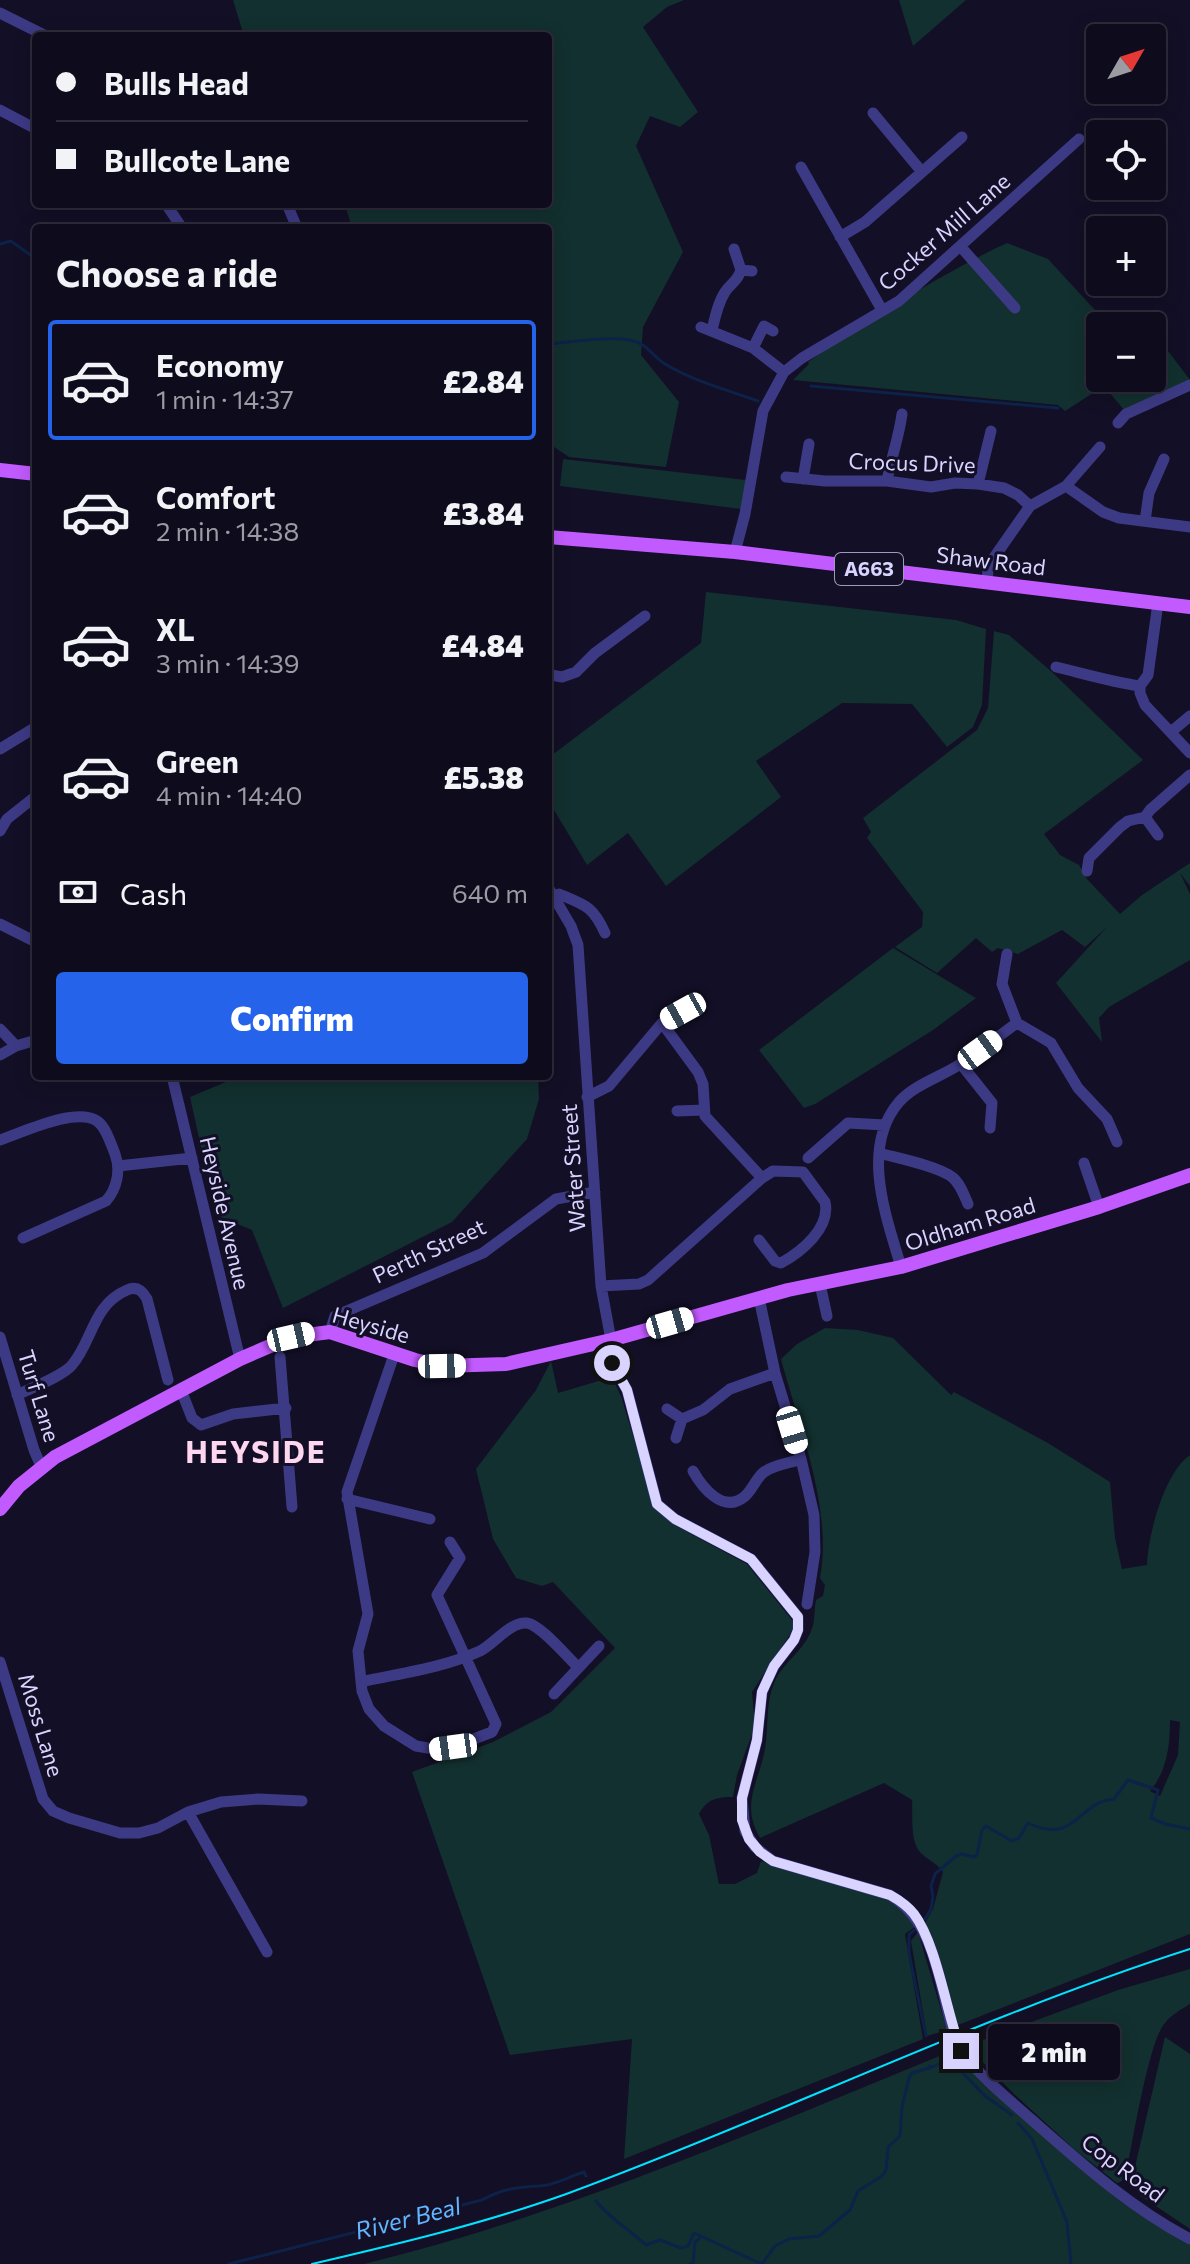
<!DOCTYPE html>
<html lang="en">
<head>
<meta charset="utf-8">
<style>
  :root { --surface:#0e0b1c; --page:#171425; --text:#f1f3f6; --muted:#9b9ba3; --line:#2e2b3b; --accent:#2563eb }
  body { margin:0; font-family:Commissioner,sans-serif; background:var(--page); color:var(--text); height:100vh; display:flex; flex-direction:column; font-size:30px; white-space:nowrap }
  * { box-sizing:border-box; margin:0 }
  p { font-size:26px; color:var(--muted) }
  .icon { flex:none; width:44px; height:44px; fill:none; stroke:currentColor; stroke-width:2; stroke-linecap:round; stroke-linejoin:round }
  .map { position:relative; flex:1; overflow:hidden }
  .panel { position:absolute; left:32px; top:224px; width:520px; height:856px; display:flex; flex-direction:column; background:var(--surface); border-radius:8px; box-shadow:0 4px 20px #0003,0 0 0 2px var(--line) }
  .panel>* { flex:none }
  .banner { position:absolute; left:32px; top:32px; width:520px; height:176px; border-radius:8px; box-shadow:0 4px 20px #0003,0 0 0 2px var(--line); display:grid; align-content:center; height:176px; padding:0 24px; background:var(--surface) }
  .needle { width:52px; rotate:51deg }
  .tools { position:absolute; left:1086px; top:24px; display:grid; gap:16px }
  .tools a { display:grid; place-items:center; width:80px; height:80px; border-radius:8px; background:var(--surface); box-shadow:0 4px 20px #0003,0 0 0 2px var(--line); font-size:40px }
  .end { position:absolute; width:36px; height:36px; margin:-18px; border:10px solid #d9d4ff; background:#111; box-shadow:0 0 0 4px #111 }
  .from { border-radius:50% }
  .bubble { position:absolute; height:56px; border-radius:8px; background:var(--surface); box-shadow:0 4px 20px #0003,0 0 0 2px var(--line); font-size:26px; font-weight:800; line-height:56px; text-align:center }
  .car { position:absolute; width:24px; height:48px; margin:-24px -12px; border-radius:10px; box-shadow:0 0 6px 2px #0007; background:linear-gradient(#fff 24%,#345 0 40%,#fff 0 76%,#345 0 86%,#fff 0) }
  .banner b { display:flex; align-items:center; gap:28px; height:76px; font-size:30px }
  .banner b+b { border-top:2px solid var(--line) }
  .banner i { width:20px; height:20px; background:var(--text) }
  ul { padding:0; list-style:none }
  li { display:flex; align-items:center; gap:24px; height:120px; margin:0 16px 12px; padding:0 8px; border:4px solid transparent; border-radius:8px }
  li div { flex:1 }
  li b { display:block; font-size:30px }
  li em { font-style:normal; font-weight:800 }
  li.current { border-color:var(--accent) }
  li>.icon { width:72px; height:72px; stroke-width:1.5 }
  h2 { padding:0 24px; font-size:36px; line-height:96px }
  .pay { display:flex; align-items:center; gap:20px; height:88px; padding:0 24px; font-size:30px }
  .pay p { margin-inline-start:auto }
  .action { display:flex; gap:16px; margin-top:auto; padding:16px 24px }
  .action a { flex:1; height:92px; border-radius:8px; background:var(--accent); color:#fff; font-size:32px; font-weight:800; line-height:92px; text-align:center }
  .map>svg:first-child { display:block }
</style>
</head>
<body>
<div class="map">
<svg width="1190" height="2264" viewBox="0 0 1190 2264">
  <rect width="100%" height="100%" fill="#130f26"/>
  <!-- green -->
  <path fill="#12302f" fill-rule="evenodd" d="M233,0H684L667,7L643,27L698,112L680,127L650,116L636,146L683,252L643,327L641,355L679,402L666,467L569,457L548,443V228H352L345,204H548V36H244Z
    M899,0H966L913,46Z
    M1007,243L1048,259L1094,309L1115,322L1129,326H1100V378H1152V335L1162,343L1190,380L1125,411L1104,386L1065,411L1058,405L793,380L809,364L808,362C871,319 938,275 1007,243Z
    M563,459L746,480L741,509L560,486Z
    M706,592L956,620L986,629L982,705L973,727L947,747L912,704L842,703L756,761L781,797L666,886L628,833L587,865L548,800V758L701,643Z
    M994,631L1009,635L1052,672L1143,760L1044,834L1060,855L1079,865L1087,879L1120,914L1142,895L1190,863V886L1180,873L1190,894V960L1109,1007L1099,1018L1102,1042L1056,983L1107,927L1085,947L1062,930L1018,954L998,948L992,952L976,938L937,973L895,947L922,927L923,912L867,838L871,832L863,818L977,730L988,708Z
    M893,948L976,998L933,1030L815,1104L804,1108L759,1050Z
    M240,1076H538L539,1099L527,1139L452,1222L283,1308L252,1230L216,1215L190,1097Z
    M825,1328L858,1330L893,1338L951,1395L954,1392L1048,1443L1110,1482L1115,1538L1122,1569L1147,1565C1148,1535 1164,1473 1190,1455V1934L958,2025L936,1948L925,1923L933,1909L943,1872C937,1863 926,1859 919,1851C910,1839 913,1815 912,1800L884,1783L760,1838C740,1804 759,1782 765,1749C769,1726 765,1703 775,1681C783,1663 804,1650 811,1631C815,1623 814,1610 816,1600L823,1596L825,1585L820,1578C833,1509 799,1427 781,1359L797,1344ZM1170,1720L1180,1722L1178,1755L1160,1796L1150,1791C1167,1771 1170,1746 1170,1720Z
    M551,1361L558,1393L612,1377L622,1399L654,1507L678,1527L747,1564L792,1620L793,1628L789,1636L752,1692L755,1726L737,1775L733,1797C717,1797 707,1799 699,1814L709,1835L719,1884H735L757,1873L761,1861L895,1902L916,1926L905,1934L923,2039L624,2159L632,2039L510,2055L412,1772L493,1742L551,1712L615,1648L553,1582L542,1586L516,1578L493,1539L476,1469L536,1390Z
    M918,1932L947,2030L927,2036L911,1941Z
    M1190,1969V2004C1182,2009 1171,2015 1165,2023C1149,2040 1133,2141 1127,2169L1122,2181L1117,2183L1074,2149L1014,2094L967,2046L1118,1990Z
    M1165,2037L1190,2054V2229L1141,2196L1134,2187V2171Z
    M954,2050L970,2070L1190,2244V2264H364C568,2214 761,2129 954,2050Z"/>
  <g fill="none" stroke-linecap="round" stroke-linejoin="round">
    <!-- stream -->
    <path stroke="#0c2248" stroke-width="3" d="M0,244L11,241L36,259
      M548,344C574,342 603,336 630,340C647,343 652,356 665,364C693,381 728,390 758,401
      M811,386L1058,408
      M925,1919L931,1909L933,1896L931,1886L935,1874L956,1856L962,1854L974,1857L977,1855L982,1830L986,1826L1012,1841L1019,1838L1028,1823C1076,1846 1077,1802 1114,1799L1128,1780L1158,1790L1151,1818L1165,1824L1190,1829
      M914,1930L909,1935V1953L926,2036
      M930,2068L947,2060L953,2063L985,2096L1012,2115
      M1018,2123L1032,2139L1067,2222L1071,2264
      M596,2201C609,2218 630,2230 646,2245L660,2240L681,2248L688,2246L694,2233L762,2264
      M229,2264L482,2200C502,2189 517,2187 539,2186C553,2186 570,2176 584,2172L586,2176
      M690,2264L693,2263L695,2242L701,2237
      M762,2264L775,2246L789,2239L819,2236L850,2210L858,2191L882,2176L886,2170L888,2147L900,2136L902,2107L909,2078L912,2073L929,2068L930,2066"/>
    <!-- minor -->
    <path stroke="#3d3a85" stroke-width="11" d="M0,13L46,36
      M0,110L36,129
      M873,113L922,172
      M801,167L882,310
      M166,204L182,228
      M287,204L297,228
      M840,237L865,222L962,137
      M960,246L1015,308
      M734,249L741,270L752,271
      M701,327L753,348L784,372
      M712,330C715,317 718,303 725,292C731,283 738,281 741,270
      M753,348L764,326L773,331
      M1118,423L1126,414L1190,385
      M786,477L825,481H887L931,487L955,483L978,484L1004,488L1018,495L1030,506
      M803,479L809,444
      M887,481C891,458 899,437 902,414
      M978,484L991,431
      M1066,486L1103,512L1119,518L1190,527
      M1145,521L1149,493L1164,459
      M735,552L745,514L763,411L784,372L802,358L899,301L1079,139
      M987,582L988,570L993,559L1030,506L1066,486L1100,447
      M1158,603L1148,675L1140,686V693L1145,705L1190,753
      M1056,667C1085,674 1112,682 1140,686
      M551,675L562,677L576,672L595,653L645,616
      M1172,731L1190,716
      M0,749L36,727
      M1145,817L1158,835
      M0,831L7,819L36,796
      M1087,871L1089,858L1120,827L1128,821L1145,817L1150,810L1190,775
      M548,887L571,926L578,945L601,1286L611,1340
      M554,896L559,894C585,905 593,906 605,933
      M0,924L36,942
      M1007,954L1002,984L1017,1023
      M683,1011L662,1023L698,1072L703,1084L705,1116L762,1178
      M0,1029L16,1046
      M0,1055L16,1046L36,1040
      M961,1064L992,1103L990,1128
      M172,1076L240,1359
      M587,1097L609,1086L662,1023
      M677,1111L704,1110
      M0,1140C24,1132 75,1107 97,1121C106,1127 111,1144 115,1154C121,1170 117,1189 106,1201L23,1238
      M879,1153C897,1158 938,1166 952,1177C960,1183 964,1195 968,1204
      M808,1158L848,1123L885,1125
      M1084,1163L1099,1207
      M118,1166L192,1158
      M901,1267C886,1216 860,1148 899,1102C915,1084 943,1076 962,1063C981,1050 999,1036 1017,1023L1051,1043L1078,1088L1107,1119L1117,1142
      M820,1284L827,1316
      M601,1286L639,1284L648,1280L762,1178L773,1171L803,1172L825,1202C831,1228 801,1252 781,1263L775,1261L759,1240
      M759,1298L775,1373L801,1459L814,1515L815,1552L807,1604
      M330,1332L335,1316L483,1253L556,1199L595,1192
      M0,1337L34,1450L41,1466
      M602,1342L604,1350L627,1390L657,1504L675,1519L751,1559L798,1617V1630L794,1640L774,1666L762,1692L757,1740L742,1798L745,1831L755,1847L773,1861L890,1895C934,1921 939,1981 952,2028
      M395,1352L347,1492L368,1614L358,1651L362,1691L369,1709L384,1726L416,1746L434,1749L453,1747L492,1732L496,1724L437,1595L460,1558L450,1542
      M280,1357L292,1507
      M181,1390L192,1418L201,1425L233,1414L286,1408
      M17,1395C31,1388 63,1376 72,1365C93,1341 92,1305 127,1290C136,1286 142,1290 147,1299L168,1380
      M667,1409L682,1419L703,1410L730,1389L775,1373
      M676,1438L682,1419
      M693,1471C702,1487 723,1514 744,1497C752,1491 756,1478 764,1472C773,1465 790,1463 801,1459
      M347,1499L430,1519
      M0,1662L43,1799L53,1811L69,1818L120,1833H139L158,1828L188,1812L221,1802L258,1799L302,1801
      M361,1682C401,1673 443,1668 480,1651C494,1644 511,1621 527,1623C541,1625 567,1657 578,1667
      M554,1694L599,1646
      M188,1812L267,1952
      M961,2051C981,2077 1007,2098 1032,2120C1082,2164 1131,2208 1190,2239"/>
    <!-- major -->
    <path stroke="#c25bff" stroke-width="14" d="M0,470L36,474
      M548,537L735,552L1190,607
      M0,1509L19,1486L55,1457L240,1359L291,1337L330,1332L415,1360L442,1366L506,1364L611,1340L788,1290L901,1267L1099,1207L1190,1175"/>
    <!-- tram -->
    <path stroke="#00e5ff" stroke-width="2" d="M312,2264C398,2244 486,2223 569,2193C778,2116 978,2017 1190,1949"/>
    <!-- minor-bridge -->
    <path stroke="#3d3a85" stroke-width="11" d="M952,2028L961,2051"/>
  </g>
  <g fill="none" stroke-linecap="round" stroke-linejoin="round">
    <!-- route -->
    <path stroke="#d9d4ff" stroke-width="10" d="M612,1363L627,1390L657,1504L675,1519L751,1559L798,1617V1630L794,1640L774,1666L762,1692L757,1740L742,1798V1820L749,1839L760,1852L773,1861L890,1895C899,1900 907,1905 914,1914C936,1943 947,2014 961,2051"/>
  </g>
  <g text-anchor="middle" stroke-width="6" stroke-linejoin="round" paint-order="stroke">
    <!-- shield labels -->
    <rect fill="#130f26" stroke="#9e99be" stroke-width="2" x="835" y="553" width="68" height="32" rx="6"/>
    <g font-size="20" font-weight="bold" fill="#d9d4ff">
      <text x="869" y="576">A663</text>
    </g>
    <!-- street labels -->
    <g font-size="22" fill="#d9d4ff" stroke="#130f26">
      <text transform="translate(944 232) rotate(-41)" y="8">Cocker Mill Lane</text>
      <text transform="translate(912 463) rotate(2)" y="8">Crocus Drive</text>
      <text transform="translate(991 561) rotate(7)" y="8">Shaw Road</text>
      <text transform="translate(573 1168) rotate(-94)" y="8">Water Street</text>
      <text transform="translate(225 1213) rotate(77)" y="8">Heyside Avenue</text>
      <text transform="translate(970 1224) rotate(-17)" y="8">Oldham Road</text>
      <text transform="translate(429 1251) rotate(-25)" y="8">Perth Street</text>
      <text transform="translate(371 1325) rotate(16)" y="8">Heyside</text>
      <text transform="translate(39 1396) rotate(73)" y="8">Turf Lane</text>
      <text transform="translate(41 1725) rotate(73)" y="8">Moss Lane</text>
      <text transform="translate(1123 2168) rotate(37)" y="8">Cop Road</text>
    </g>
    <!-- water labels -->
    <g font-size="24" font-style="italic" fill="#62b6ff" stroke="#130f26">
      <text transform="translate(408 2219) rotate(-14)" y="8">River Beal</text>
    </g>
    <!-- district labels -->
    <g font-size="30" font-weight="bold" letter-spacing="2" fill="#ffd6f0" stroke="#130f26">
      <text x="256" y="1463">HEYSIDE</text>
    </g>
  </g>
</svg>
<div class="tools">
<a><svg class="needle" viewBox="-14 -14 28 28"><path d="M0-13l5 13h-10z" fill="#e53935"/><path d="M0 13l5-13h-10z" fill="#9b9ba3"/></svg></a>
<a><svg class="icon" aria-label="locate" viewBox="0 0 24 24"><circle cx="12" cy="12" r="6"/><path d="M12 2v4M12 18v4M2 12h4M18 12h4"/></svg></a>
<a>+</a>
<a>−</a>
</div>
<i class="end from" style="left:612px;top:1363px"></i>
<i class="end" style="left:961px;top:2051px"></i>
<div class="bubble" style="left:988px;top:2024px;width:132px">2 min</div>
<i class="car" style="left:683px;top:1011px;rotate:241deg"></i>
<i class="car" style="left:980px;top:1050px;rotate:54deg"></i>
<i class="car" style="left:670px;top:1323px;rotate:74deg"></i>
<i class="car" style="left:291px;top:1337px;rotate:77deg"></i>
<i class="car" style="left:442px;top:1366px;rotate:89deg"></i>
<i class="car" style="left:792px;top:1430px;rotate:163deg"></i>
<i class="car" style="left:453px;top:1747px;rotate:262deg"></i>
<div class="banner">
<b><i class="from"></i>Bulls Head</b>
<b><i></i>Bullcote Lane</b>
</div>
<section class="panel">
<h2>Choose a ride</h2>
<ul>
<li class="current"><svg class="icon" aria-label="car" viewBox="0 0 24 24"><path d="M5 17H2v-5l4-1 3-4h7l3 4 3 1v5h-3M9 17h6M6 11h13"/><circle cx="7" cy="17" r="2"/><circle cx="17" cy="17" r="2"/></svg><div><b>Economy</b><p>1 min · 14:37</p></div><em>£2.84</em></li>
<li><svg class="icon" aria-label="car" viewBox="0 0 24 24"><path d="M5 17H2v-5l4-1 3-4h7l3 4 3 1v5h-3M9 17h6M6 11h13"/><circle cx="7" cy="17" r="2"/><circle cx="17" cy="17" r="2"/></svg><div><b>Comfort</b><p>2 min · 14:38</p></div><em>£3.84</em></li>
<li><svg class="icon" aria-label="car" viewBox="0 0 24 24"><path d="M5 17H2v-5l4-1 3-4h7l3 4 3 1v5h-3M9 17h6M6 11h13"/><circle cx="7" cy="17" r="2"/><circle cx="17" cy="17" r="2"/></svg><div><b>XL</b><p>3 min · 14:39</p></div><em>£4.84</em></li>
<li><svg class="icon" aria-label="car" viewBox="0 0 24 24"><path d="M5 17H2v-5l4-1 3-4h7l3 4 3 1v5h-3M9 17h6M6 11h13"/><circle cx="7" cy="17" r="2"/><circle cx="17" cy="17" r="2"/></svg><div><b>Green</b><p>4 min · 14:40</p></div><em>£5.38</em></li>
</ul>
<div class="pay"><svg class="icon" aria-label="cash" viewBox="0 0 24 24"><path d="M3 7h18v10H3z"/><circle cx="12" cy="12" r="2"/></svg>Cash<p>640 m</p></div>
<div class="action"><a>Confirm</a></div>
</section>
</div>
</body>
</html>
